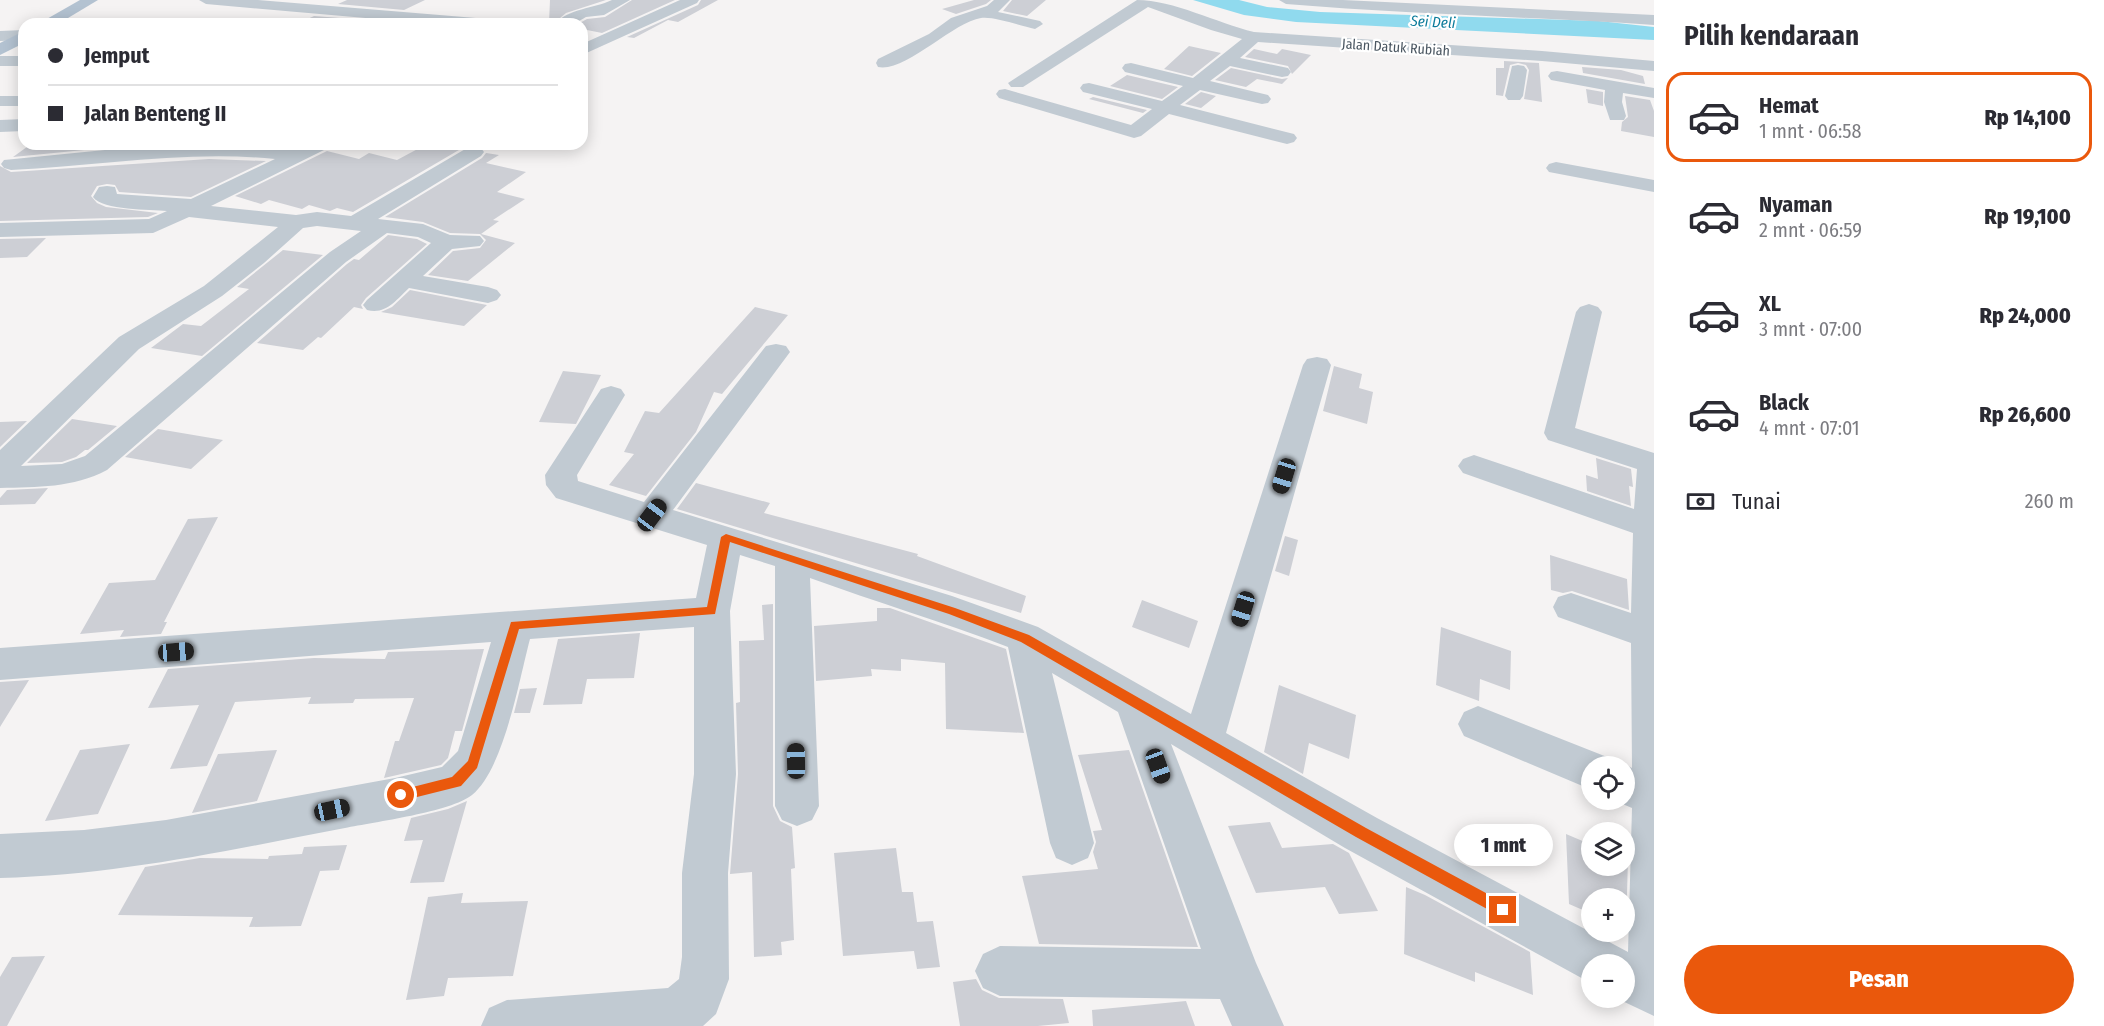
<!DOCTYPE html>
<html lang="id">
<head>
<meta charset="utf-8">
<style>
  :root { --surface:#fff; --page:#f7f7f7; --text:#2b2b33; --muted:#7c7c81; --line:#e1e1e2; --accent:#ea580c }
  body { margin:0; font-family:"Fira Sans Condensed",sans-serif; background:var(--page); color:var(--text); height:100vh; display:flex; flex-direction:column; font-size:22px; white-space:nowrap }
  * { box-sizing:border-box; margin:0 }
  p { font-size:20px; color:var(--muted) }
  .icon { flex:none; width:33px; height:33px; fill:none; stroke:currentColor; stroke-width:2; stroke-linecap:round; stroke-linejoin:round }
  .map { position:relative; flex:1; overflow:hidden }
  .side { display:flex; flex-direction:column; background:var(--surface); width:450px }
  .side>* { flex:none }
  .banner { position:absolute; left:18px; top:18px; width:570px; height:132px; border-radius:18px; box-shadow:0 3px 15px #0003; display:grid; align-content:center; height:132px; padding:0 30px; background:var(--surface) }
  .buttons { position:absolute; left:1581px; top:756px; display:grid; gap:12px }
  .buttons a { display:grid; place-items:center; width:54px; height:54px; border-radius:50%; background:var(--surface); box-shadow:0 3px 15px #0003; font-size:30px }
  .end { position:absolute; width:27px; height:27px; margin:-14px; border:8px solid #ea580c; background:#fff; box-shadow:0 0 0 3px #fff }
  .from { border-radius:50% }
  .bubble { position:absolute; height:42px; border-radius:21px; background:var(--surface); box-shadow:0 3px 15px #0003; font-size:20px; font-weight:800; line-height:42px; text-align:center }
  .car { position:absolute; width:18px; height:36px; margin:-18px -9px; border-radius:8px; box-shadow:0 0 4px 2px #0007; background:linear-gradient(#222 24%,#8ab4d8 0 40%,#222 0 76%,#8ab4d8 0 86%,#222 0) }
  .banner b { display:flex; align-items:center; gap:21px; height:57px; font-size:22px }
  .banner b+b { border-top:2px solid var(--line) }
  .banner i { width:15px; height:15px; background:var(--text) }
  ul { padding:0; list-style:none }
  li { display:flex; align-items:center; gap:18px; height:90px; margin:0 12px 9px; padding:0 18px; border:3px solid transparent; border-radius:18px }
  li div { flex:1 }
  li b { display:block; font-size:22px }
  li em { font-style:normal; font-weight:800 }
  li.selected { border-color:var(--accent) }
  li>.icon { width:54px; height:54px; stroke-width:1.5 }
  h2 { padding:0 30px; font-size:27px; line-height:72px }
  .pay { display:flex; align-items:center; gap:15px; height:66px; padding:0 30px; font-size:22px }
  .pay p { margin-inline-start:auto }
  .cta { display:flex; gap:12px; margin-top:auto; padding:12px 30px }
  .cta a { flex:1; height:69px; border-radius:36px; background:var(--accent); color:#fff; font-size:24px; font-weight:800; line-height:69px; text-align:center }
  main { display:flex; flex:1; min-height:0 }
  .map>svg:first-child { display:block }
</style>
</head>
<body>
<main>
<div class="map">
<svg width="1654" height="1026" viewBox="0 0 1654 1026">
  <rect width="100%" height="100%" fill="#f5f3f3"/>
  <!-- water -->
  <path fill="#90daee" d="M1193,0H1239L1267,7L1320,12L1599,21L1654,27V40L1296,22L1244,15Z"/>
  <!-- building -->
  <path fill="#cdcfd5" d="M347,0H425L404,10L338,4Z
    M550,0H606L566,13L553,24L549,23Z
    M632,0H675L602,33L582,29V24H578L587,19L605,17Z
    M701,0H718L678,22L668,20L634,38L627,37L698,5Z
    M974,0H991L986,4L956,14L942,9Z
    M1012,0H1046L1027,16L1003,11Z
    M314,16L379,21L373,24H297Z
    M1189,46L1221,53L1192,76L1164,69Z
    M1254,49L1277,54L1282,49L1311,55L1292,74L1288,66L1245,57Z
    M1504,61L1539,63L1542,102L1524,99L1529,70L1526,65L1518,63L1510,65L1503,96L1496,95V68H1504Z
    M1582,67L1621,70L1643,76L1645,84L1583,73Z
    M1231,68L1282,79L1288,78L1282,84L1257,79L1246,87L1215,80Z
    M1127,75L1178,87L1162,99L1110,86Z
    M1586,89L1603,92V106L1588,103Z
    M1201,92L1216,96L1201,108L1185,104Z
    M1625,96L1650,100L1654,111V137L1621,131L1622,122L1628,117Z
    M1093,97L1147,110L1143,113L1089,99Z
    M31,144H179L125,146L13,157Z
    M427,144H449L464,147L353,212L337,208L330,211L309,205L302,209L269,200L261,204L235,196L327,151L359,159L369,153L397,160Z
    M486,153L499,155L486,163L526,172L497,192L525,199L493,220L499,221L481,234L515,243L468,281L428,275L453,251L480,248L486,240L480,234L450,233L423,222L385,217L482,158Z
    M209,159L266,161L191,197L119,192L115,185L107,184L97,186L91,196L97,203L106,207L158,213L148,217L0,221V166L11,172Z
    M388,235L417,239L427,244L366,298L361,305L363,309L354,307L321,338L318,337L303,350L257,343L347,264L354,259L359,260Z
    M46,238L27,257L0,258V239Z
    M283,250L323,255L202,356L151,348L183,324L201,326L249,289L237,287Z
    M410,290L487,305L464,326L381,312L392,307Z
    M755,307L788,315L722,394L714,392L696,432L646,496L609,485L634,454L624,452L645,411L659,413Z
    M1334,366L1362,374L1359,388L1373,392L1367,424L1323,411Z
    M563,371L601,375L576,424L539,422Z
    M72,419L117,426L88,450H85L76,457L62,462L27,463Z
    M27,421L0,447V422Z
    M158,429L223,440L191,469L125,457Z
    M1596,458L1631,469L1633,487L1629,486L1631,506L1587,491L1586,475L1598,479Z
    M696,483L770,503L764,513L918,554L917,556L1026,596L1021,613L677,509Z
    M48,488L35,504L0,505V498L7,490Z
    M218,517L164,622H167L161,634L120,637L124,630L80,634L109,583L155,580L188,519Z
    M1285,536L1298,540L1289,576L1275,571Z
    M1550,555L1627,579L1629,610L1572,591L1563,593L1551,590Z
    M1142,600L1198,621L1189,648L1132,627Z
    M773,604V806L780,821L792,827L795,868L791,869L794,940L781,942L782,955L754,957L752,872L730,874L738,774L736,703L740,702L739,641L764,640L762,605Z
    M877,608H890L1006,649L1024,733L946,729L945,663L901,659V671L871,669L872,676L816,681L814,626L877,621Z
    M1441,627L1511,651L1510,690L1480,679L1479,701L1436,685Z
    M640,633L634,678L587,679L582,704L543,705L558,639Z
    M484,649L462,731H455L448,758L441,765L384,778L395,741H399L414,698L355,699L353,703L308,704L311,697L235,702L207,766L170,769L199,705L148,708L168,669L314,658L385,659L388,652Z
    M29,680L0,727V682Z
    M1279,685L1356,715L1349,759L1309,743L1303,774L1264,752Z
    M537,688L530,713H514L520,689Z
    M130,744L98,814L45,821L80,750Z
    M277,750L257,801L192,813L218,754Z
    M1129,750L1198,947L1039,944L1022,876L1098,869L1093,852L1096,842L1093,831L1102,830L1078,755Z
    M467,801L444,882L410,883L423,840L404,841L411,818L448,809Z
    M1270,822L1282,848L1333,844L1349,853L1378,911L1339,914L1325,887L1256,893L1228,826Z
    M1566,834L1592,845V866H1624V858L1628,859L1626,928L1624,927V898H1592V914L1569,904Z
    M347,845L339,870L320,871L301,926L249,927L253,917L118,915L145,867L200,858L268,859L269,856L302,854L304,847Z
    M896,848L902,892H913L917,922L933,921L940,967L917,969L914,951L843,956L834,853Z
    M1406,887L1425,895L1530,952L1533,995L1475,972V982L1404,954Z
    M463,893L461,903L528,901L513,976L448,978L444,996L406,1000L428,897Z
    M45,956L7,1026H0V977L12,957Z
    M976,979L982,990L999,998L1063,999L1069,1023L1038,1026H960L953,982Z
    M1186,1001L1195,1026H1093L1092,1010Z"/>
  <g fill="none" stroke-linecap="round" stroke-linejoin="round">
    <!-- minor -->
    <path fill="#c1cad2" fill-rule="evenodd" d="M199,0H258L488,19L496,24H434L206,4Z
      M612,0H630L604,15L586,17L574,24H555C569,8 593,9 612,0Z
      M680,0H699L697,3L582,55V44Z
      M994,0H1010L998,12L1040,21L1043,24L1035,29C1021,26 993,16 981,18C953,22 905,73 878,67L876,63L878,59L929,34L951,18L987,6Z
      M1137,0C1173,0 1217,23 1254,32L1542,51L1654,61V71L1542,61L1258,42L1240,58L1288,68L1291,72L1288,76L1282,77L1230,66L1210,81L1268,95L1271,99L1268,103L1262,104L1200,90L1180,105L1294,134L1297,138L1294,142L1287,144L1169,114L1141,136L1134,138L999,98L996,94L999,90L1005,89L1131,125L1152,109L1083,92L1080,88L1083,84L1089,83L1162,101L1183,86L1125,72L1122,68L1125,64L1131,63L1193,78L1242,39L1211,30L1148,7L1023,87H1011L1008,83Z
      M1279,0H1343L1654,15V25C1531,17 1409,14 1286,4Z
      M24,30V40L0,41V31Z
      M0,56H24V66H0Z
      M1518,65L1524,66L1527,70L1523,96L1520,100H1508L1505,96L1512,66Z
      M1557,71L1654,88V98L1623,93L1622,102L1626,116L1624,120H1610L1604,102L1605,90L1551,80L1548,76L1551,72Z
      M0,96H24V106H0Z
      M24,119V131L0,132V120Z
      M248,144L295,149L305,144H331L328,148L211,206L296,215L317,212L351,216L467,148H481L484,152L481,156L378,219L423,224L450,235L480,236L484,241L480,246L452,249L423,276L488,287L497,290L501,295L497,300L488,303L409,288C396,300 386,315 367,310L363,305L367,300L431,243L418,237L387,233L346,262L107,470C73,488 37,487 0,488V450L119,337L204,286L278,227L189,217L153,233L0,237V223L149,219L167,211C150,209 103,211 93,197L99,187L107,186L115,187L117,194L191,199L275,159C187,150 98,166 11,170L4,168L1,164L4,160L125,148ZM317,226L361,231L330,252L85,456L62,464L21,466L139,349L222,296L264,263L303,228Z
      M1556,162L1654,180V192L1549,172L1546,168L1549,164Z
      M1589,304L1598,307L1602,312L1575,428L1654,453V1016L1616,998H1624V964H1592V983L1587,981L1345,848L1171,744L1256,963L1284,1026H1232L1220,999L1000,996L983,988L975,971L983,954L1000,946L1201,949L1118,712L1052,673L1094,843L1088,858L1072,865L1056,858L1050,843L1008,647C943,622 876,602 810,578L819,806L812,820L797,826L782,820L775,806V566L740,555L730,611L736,774L728,873L729,979L716,1014L703,1026H481L489,1008L507,1000L668,988L679,979L682,957V873L694,774V627L530,639C519,680 504,769 472,795C451,812 374,822 345,828C230,850 118,875 0,878V834L84,830L166,820L395,778L442,767L458,751L491,642L0,680V648L696,598L707,545L556,498L546,485L545,475L601,389L611,386L621,389L625,395L577,475L578,481L644,502L766,346L776,344L786,346L790,352L673,510L952,596L1038,627L1191,714L1303,365L1307,359L1317,357L1327,359L1331,365L1226,733L1377,818L1628,952L1632,808L1613,800H1624V766H1619L1624,764L1632,768L1631,643L1558,617L1553,607L1558,597L1571,593L1631,613L1633,533L1463,473L1458,466L1463,459L1474,455L1634,509L1637,469L1548,440L1544,433L1576,312L1580,307Z
      M1478,706L1607,757L1611,766H1592V790L1464,736L1458,724L1464,712Z"/>
    <!-- major -->
    <path fill="#b3c2d1" fill-rule="evenodd" d="M80,0H98L58,24H38Z
      M24,31V43L0,55V43Z"/>
  </g>
  <!-- route -->
  <path fill="#ea580c" d="M726,534L955,608L1029,635L1366,828L1508,905L1510,910L1508,915L1503,917L1498,915L1356,837L1021,642L949,614L730,542L715,614L519,629L477,768L461,786L401,801L397,799L395,795L397,791L452,777L468,761L511,622L707,607L721,537Z"/>
  <g text-anchor="middle" stroke-width="4.5" stroke-linejoin="round" paint-order="stroke">
    <!-- far-street labels -->
    <g font-size="14" fill="#4a5661" stroke="#fff">
      <text transform="translate(1396 47) rotate(4)" y="5">Jalan Datuk Rubiah</text>
    </g>
    <!-- far-water labels -->
    <g font-size="15" font-style="italic" fill="#0c7c9b" stroke="#fff">
      <text transform="translate(1433 22) rotate(3)" y="5">Sei Deli</text>
    </g>
  </g>
</svg>
<div class="buttons">
<a><svg class="icon" aria-label="locate" viewBox="0 0 24 24"><circle cx="12" cy="12" r="6"/><path d="M12 2v4M12 18v4M2 12h4M18 12h4"/></svg></a>
<a><svg class="icon" aria-label="layers" viewBox="0 0 24 24"><path d="M12 4l9 5-9 5-9-5zM3 14l9 5 9-5"/></svg></a>
<a>+</a>
<a>−</a>
</div>
<i class="end from" style="left:401px;top:795px"></i>
<i class="end" style="left:1503px;top:910px"></i>
<div class="bubble" style="left:1454px;top:824px;width:99px">1 mnt</div>
<i class="car" style="left:1284px;top:476px;rotate:197deg"></i>
<i class="car" style="left:652px;top:515px;rotate:37deg"></i>
<i class="car" style="left:1243px;top:609px;rotate:197deg"></i>
<i class="car" style="left:176px;top:652px;rotate:86deg"></i>
<i class="car" style="left:796px;top:761px;rotate:359deg"></i>
<i class="car" style="left:1158px;top:766px;rotate:160deg"></i>
<i class="car" style="left:332px;top:810px;rotate:78deg"></i>
<div class="banner">
<b><i class="from"></i>Jemput</b>
<b><i></i>Jalan Benteng II</b>
</div>
</div>
<section class="side">
<h2>Pilih kendaraan</h2>
<ul>
<li class="selected"><svg class="icon" aria-label="car" viewBox="0 0 24 24"><path d="M5 17H2v-5l4-1 3-4h7l3 4 3 1v5h-3M9 17h6M6 11h13"/><circle cx="7" cy="17" r="2"/><circle cx="17" cy="17" r="2"/></svg><div><b>Hemat</b><p>1 mnt · 06:58</p></div><em>Rp 14,100</em></li>
<li><svg class="icon" aria-label="car" viewBox="0 0 24 24"><path d="M5 17H2v-5l4-1 3-4h7l3 4 3 1v5h-3M9 17h6M6 11h13"/><circle cx="7" cy="17" r="2"/><circle cx="17" cy="17" r="2"/></svg><div><b>Nyaman</b><p>2 mnt · 06:59</p></div><em>Rp 19,100</em></li>
<li><svg class="icon" aria-label="car" viewBox="0 0 24 24"><path d="M5 17H2v-5l4-1 3-4h7l3 4 3 1v5h-3M9 17h6M6 11h13"/><circle cx="7" cy="17" r="2"/><circle cx="17" cy="17" r="2"/></svg><div><b>XL</b><p>3 mnt · 07:00</p></div><em>Rp 24,000</em></li>
<li><svg class="icon" aria-label="car" viewBox="0 0 24 24"><path d="M5 17H2v-5l4-1 3-4h7l3 4 3 1v5h-3M9 17h6M6 11h13"/><circle cx="7" cy="17" r="2"/><circle cx="17" cy="17" r="2"/></svg><div><b>Black</b><p>4 mnt · 07:01</p></div><em>Rp 26,600</em></li>
</ul>
<div class="pay"><svg class="icon" aria-label="cash" viewBox="0 0 24 24"><path d="M3 7h18v10H3z"/><circle cx="12" cy="12" r="2"/></svg>Tunai<p>260 m</p></div>
<div class="cta"><a>Pesan</a></div>
</section>
</main>
</body>
</html>
